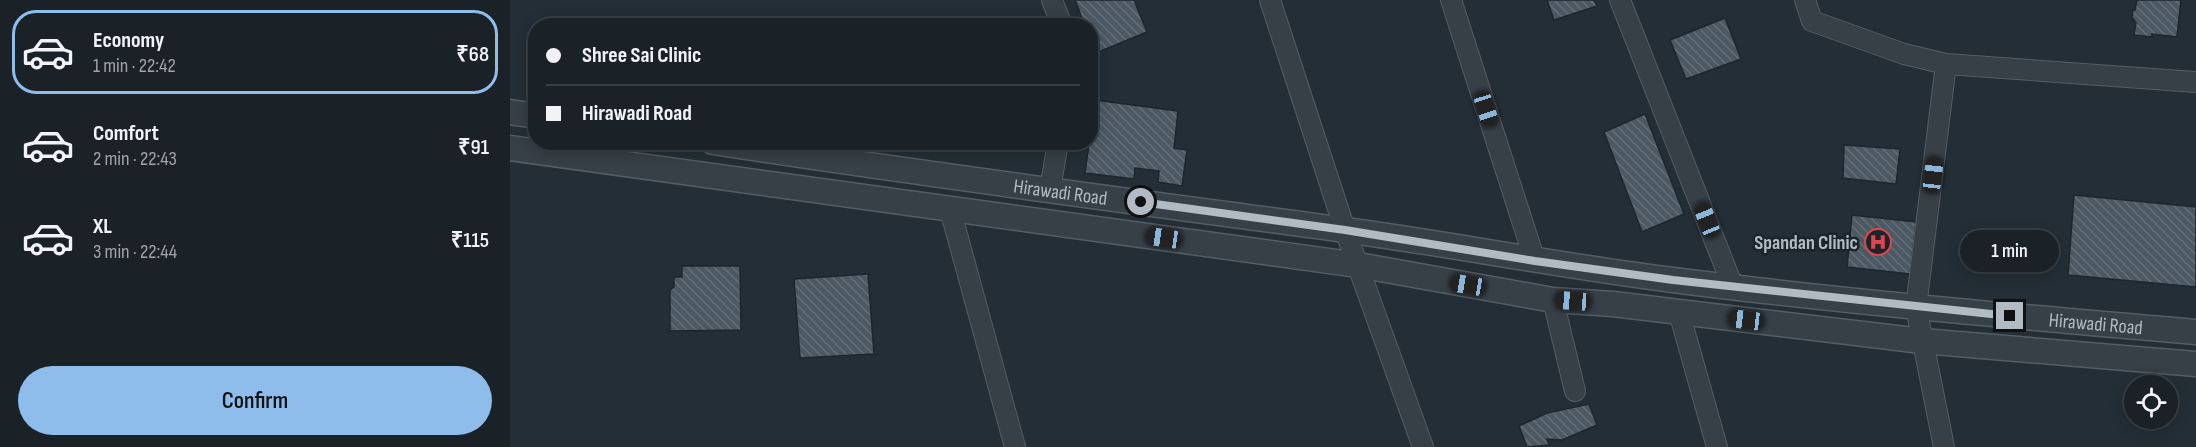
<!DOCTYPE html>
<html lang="en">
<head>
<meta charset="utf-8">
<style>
  :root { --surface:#1a2228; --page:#232a30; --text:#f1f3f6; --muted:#9fa4a8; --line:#383f45; --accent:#8ebdec }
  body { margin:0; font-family:"Sofia Sans Condensed",sans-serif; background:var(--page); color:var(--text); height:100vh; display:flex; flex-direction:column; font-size:22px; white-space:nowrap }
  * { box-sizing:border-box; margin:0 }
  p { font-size:20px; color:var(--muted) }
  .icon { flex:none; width:33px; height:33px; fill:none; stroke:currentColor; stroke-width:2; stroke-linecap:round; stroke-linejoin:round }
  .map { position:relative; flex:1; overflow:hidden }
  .sheet { display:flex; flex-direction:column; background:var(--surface); width:510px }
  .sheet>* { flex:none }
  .guide { position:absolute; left:18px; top:18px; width:570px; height:132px; border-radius:24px; box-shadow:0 3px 15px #0003,0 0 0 2px var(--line); display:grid; align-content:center; height:132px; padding:0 18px; background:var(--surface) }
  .tools { position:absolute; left:1614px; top:375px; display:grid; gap:12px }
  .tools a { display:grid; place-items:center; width:54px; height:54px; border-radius:50%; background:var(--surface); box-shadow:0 3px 15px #0003,0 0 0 2px var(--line); font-size:30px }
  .end { position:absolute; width:27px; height:27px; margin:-14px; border:8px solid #b2bac3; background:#111; box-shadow:0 0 0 3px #111 }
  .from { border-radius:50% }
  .bubble { position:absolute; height:42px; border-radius:21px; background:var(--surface); box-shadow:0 3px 15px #0003,0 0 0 2px var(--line); font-size:20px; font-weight:600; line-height:42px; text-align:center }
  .car { position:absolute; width:18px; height:36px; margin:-18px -9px; border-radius:8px; box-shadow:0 0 4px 2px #0007; background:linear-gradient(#222 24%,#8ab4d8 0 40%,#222 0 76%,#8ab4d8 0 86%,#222 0) }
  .guide b { display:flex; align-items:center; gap:21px; height:57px; font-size:22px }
  .guide b+b { border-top:2px solid var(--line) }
  .guide i { width:15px; height:15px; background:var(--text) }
  ul { padding:10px 0 0; list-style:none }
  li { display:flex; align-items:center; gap:18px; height:84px; margin:0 12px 9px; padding:0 6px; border:3px solid transparent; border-radius:24px }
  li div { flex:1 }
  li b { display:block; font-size:22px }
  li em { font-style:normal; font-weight:600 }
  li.active { border-color:var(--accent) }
  li>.icon { width:54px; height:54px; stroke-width:1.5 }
  .cta { display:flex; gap:12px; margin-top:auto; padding:12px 18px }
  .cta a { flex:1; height:69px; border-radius:36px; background:var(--accent); color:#111; font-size:24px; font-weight:600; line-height:69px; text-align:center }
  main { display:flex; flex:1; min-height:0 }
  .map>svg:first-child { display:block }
</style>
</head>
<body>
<main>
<section class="sheet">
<ul>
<li class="active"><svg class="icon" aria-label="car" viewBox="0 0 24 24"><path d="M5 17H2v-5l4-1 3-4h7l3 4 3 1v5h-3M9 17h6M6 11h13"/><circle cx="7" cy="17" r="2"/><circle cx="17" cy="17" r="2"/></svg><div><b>Economy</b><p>1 min · 22:42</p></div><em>₹68</em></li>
<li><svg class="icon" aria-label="car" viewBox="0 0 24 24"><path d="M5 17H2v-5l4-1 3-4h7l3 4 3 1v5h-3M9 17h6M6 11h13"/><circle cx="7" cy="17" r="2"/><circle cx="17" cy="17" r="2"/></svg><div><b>Comfort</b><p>2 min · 22:43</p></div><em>₹91</em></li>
<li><svg class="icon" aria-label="car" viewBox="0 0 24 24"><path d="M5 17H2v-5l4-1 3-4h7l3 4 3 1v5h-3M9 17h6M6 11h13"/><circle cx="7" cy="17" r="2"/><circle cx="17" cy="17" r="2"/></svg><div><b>XL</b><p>3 min · 22:44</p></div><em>₹115</em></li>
</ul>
<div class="cta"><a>Confirm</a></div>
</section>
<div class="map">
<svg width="1686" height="447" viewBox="0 0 1686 447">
  <defs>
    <pattern id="building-back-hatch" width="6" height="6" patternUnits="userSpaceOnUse" patternTransform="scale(1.5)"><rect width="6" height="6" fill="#4c5862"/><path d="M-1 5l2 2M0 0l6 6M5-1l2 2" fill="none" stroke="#636e77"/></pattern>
  </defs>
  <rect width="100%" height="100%" fill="#232e36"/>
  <!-- building -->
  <path fill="url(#building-back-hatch)" stroke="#1e262e" stroke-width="1.5" d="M565,0H624L637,32L586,53L580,38V26H575Z
    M1037,0H1084L1087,6L1044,20Z
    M1627,0H1671L1667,37L1642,34V37L1624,35L1626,23L1622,17L1623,10H1625Z
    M1215,18L1231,59L1176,79L1160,40Z
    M585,100L668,111L664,148L677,150L672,186L648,182L649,171L625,168L624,179L575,173Z
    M1135,114L1174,214L1132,232L1094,132Z
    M1334,145L1390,149L1386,184L1333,178Z
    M1564,195L1686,207V287L1558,275Z
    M1342,215L1406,222L1400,274L1337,267Z
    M172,266H230L231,330L160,331V290L164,287V277H172Z
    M358,274L364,354L290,358L284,279Z
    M1079,404L1087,425L1052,440L1037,439L1039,445L1017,447L1009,426L1037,413Z"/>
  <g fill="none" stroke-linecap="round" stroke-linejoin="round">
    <defs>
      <path id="minor" d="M542,0L552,26
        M760,0L835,230L913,447
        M941,0L1025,261
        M1110,0L1223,287
        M1295,0L1302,21L1394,54L1436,64
        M540,190L548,142
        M440,209L505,447
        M1043,300L1065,391
        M1169,312L1207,447
        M1434,447L1406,307L1436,64L1686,82"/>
      <g id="tertiary">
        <path d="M0,112L26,116"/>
        <path id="s1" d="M203,142C411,174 620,201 828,229C940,244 1051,266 1163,280C1337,302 1511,317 1686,332"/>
        <path d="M0,148L848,265L1043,300L1103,304L1412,341L1686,364"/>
      </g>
    </defs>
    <!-- minor casing -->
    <use href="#minor" stroke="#555d65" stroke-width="22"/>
    <!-- tertiary casing -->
    <use href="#tertiary" stroke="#555d65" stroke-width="27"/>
    <!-- minor -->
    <use href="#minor" stroke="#373f47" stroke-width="20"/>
    <!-- tertiary -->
    <use href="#tertiary" stroke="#373f47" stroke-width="24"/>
  </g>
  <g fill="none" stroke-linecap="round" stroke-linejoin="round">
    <!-- route -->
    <path stroke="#b2bac3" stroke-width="8" d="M631,202L835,230L1025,261L1163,280L1500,316"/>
  </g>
  <!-- icons -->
  <defs>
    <symbol id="hospital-ring" viewBox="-11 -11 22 22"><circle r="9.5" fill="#1c242c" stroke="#e0444e" stroke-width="1.5"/><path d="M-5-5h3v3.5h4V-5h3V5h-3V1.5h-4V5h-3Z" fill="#e0444e"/></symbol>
  </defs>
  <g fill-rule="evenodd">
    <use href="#hospital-ring" x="1353" y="227" width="30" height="30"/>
  </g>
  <g text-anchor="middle" stroke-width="5" stroke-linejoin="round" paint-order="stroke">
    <!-- street labels -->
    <g font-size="20" fill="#b2bac3" stroke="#1c242c">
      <text dy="7" stroke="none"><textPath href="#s1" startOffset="351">Hirawadi Road</textPath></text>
      <text dy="7" stroke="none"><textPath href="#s1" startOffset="1395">Hirawadi Road</textPath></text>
    </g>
    <!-- poi labels -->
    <g font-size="20" font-weight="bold" fill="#b2bac3" stroke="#1c242c" text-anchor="end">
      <text x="1348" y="249">Spandan Clinic</text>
    </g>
  </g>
</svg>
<div class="tools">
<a><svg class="icon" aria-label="locate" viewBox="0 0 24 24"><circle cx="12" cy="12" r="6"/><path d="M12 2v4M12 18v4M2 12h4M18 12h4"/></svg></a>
</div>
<i class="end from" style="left:631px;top:202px"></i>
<i class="end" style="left:1500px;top:316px"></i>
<div class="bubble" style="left:1450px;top:230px;width:99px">1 min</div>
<i class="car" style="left:976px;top:109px;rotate:162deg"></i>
<i class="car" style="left:1423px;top:175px;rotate:7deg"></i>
<i class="car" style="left:1197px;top:220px;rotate:338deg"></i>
<i class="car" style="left:654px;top:238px;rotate:278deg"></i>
<i class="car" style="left:958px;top:285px;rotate:280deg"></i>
<i class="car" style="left:1063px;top:301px;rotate:274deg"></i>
<i class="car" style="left:1236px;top:320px;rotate:277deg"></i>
<div class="guide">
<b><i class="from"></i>Shree Sai Clinic</b>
<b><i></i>Hirawadi Road</b>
</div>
</div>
</main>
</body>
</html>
